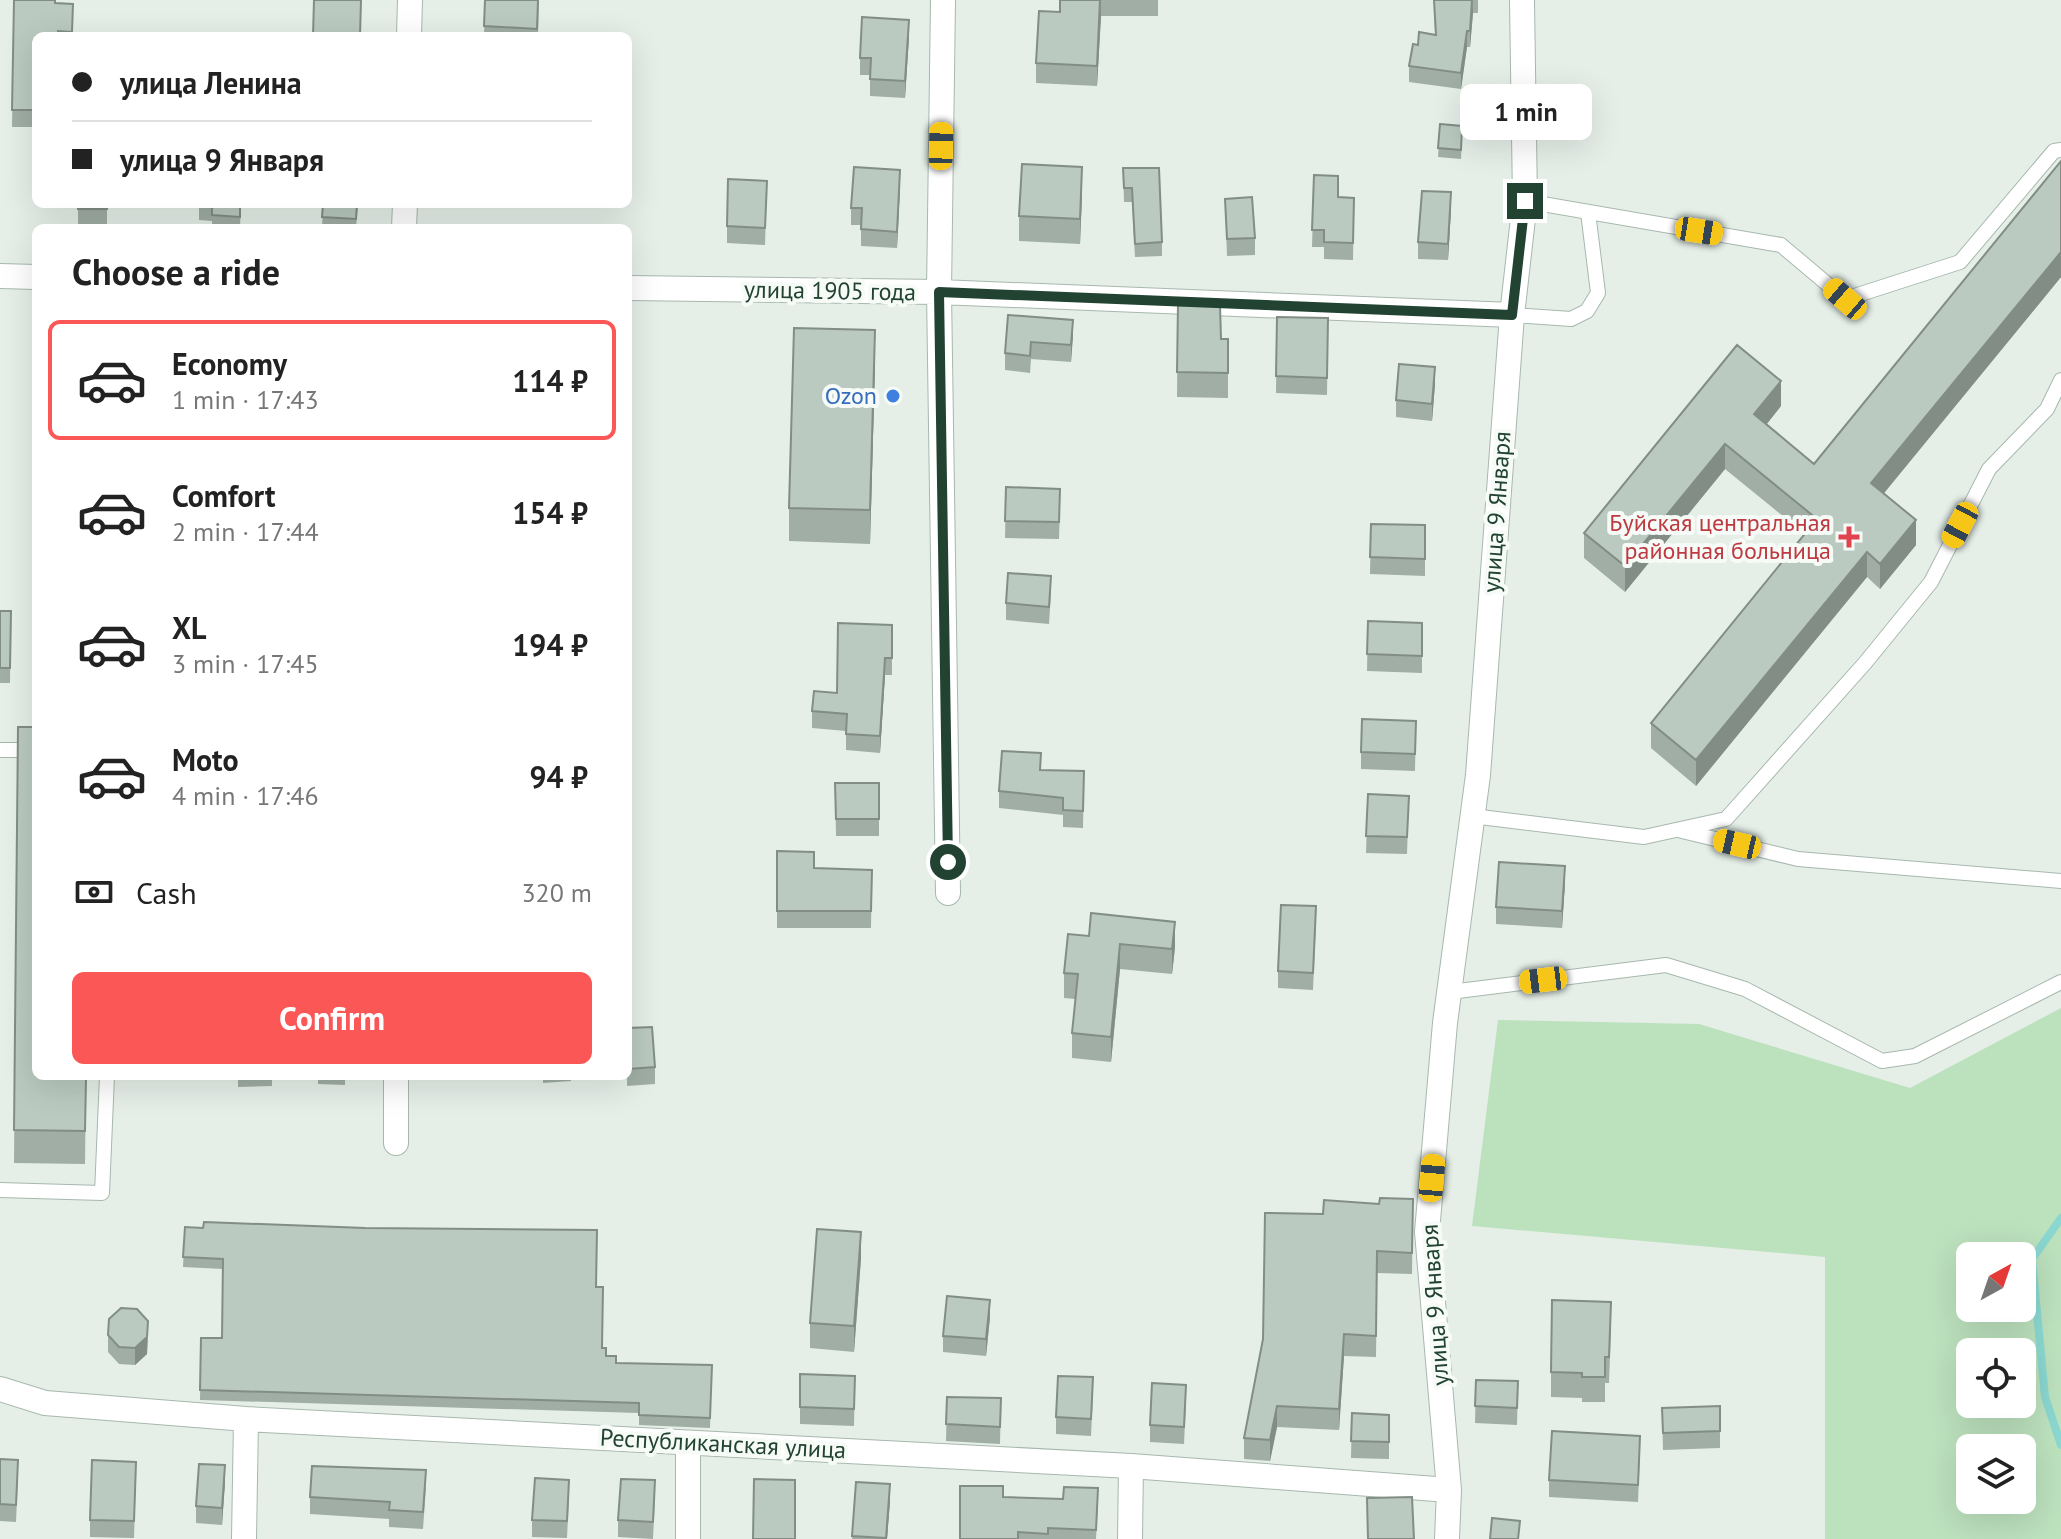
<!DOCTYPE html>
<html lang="en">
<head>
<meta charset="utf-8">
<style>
  :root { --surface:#fff; --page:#f6f6f6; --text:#222; --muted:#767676; --line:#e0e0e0; --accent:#fb5757 }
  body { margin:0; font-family:"PT Sans",sans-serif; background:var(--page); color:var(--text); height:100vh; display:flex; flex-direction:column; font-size:30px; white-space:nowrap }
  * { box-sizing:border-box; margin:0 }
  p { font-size:26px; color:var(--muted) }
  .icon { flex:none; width:44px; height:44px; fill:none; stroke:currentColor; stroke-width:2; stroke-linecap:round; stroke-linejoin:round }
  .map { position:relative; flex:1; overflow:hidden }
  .panel { position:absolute; left:32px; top:224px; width:600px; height:856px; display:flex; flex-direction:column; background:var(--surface); border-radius:12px; box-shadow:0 8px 32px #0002 }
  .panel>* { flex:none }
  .banner { position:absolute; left:32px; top:32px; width:600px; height:176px; border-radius:12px; box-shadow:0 8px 32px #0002; display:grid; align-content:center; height:176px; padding:0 40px; background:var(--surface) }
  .needle { width:52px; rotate:40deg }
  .fabs { position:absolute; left:1956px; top:1242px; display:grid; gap:16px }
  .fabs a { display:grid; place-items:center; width:80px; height:80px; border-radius:12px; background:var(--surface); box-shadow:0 8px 32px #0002; font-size:40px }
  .end { position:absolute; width:36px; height:36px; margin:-18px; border:10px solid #224332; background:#fff; box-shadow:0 0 0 4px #fff }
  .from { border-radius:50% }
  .bubble { position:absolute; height:56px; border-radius:12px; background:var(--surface); box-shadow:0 8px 32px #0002; font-size:26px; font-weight:800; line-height:56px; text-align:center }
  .car { position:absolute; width:24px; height:48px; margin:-24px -12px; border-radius:10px; box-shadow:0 0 6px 2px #0007; background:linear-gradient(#f5c518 24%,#345 0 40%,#f5c518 0 76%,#345 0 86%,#f5c518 0) }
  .banner b { display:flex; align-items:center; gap:28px; height:76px; font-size:30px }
  .banner b+b { border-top:2px solid var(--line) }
  .banner i { width:20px; height:20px; background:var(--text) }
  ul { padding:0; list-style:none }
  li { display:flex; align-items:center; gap:24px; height:120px; margin:0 16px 12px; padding:0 24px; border:4px solid transparent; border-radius:12px }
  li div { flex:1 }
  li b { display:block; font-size:30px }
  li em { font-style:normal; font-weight:800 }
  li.active { border-color:var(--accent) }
  li>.icon { width:72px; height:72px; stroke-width:1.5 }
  h2 { padding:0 40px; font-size:36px; line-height:96px }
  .pay { display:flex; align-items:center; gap:20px; height:88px; padding:0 40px; font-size:30px }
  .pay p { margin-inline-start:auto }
  .primary-button { display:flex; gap:16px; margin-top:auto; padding:16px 40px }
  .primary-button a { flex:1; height:92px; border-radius:12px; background:var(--accent); color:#fff; font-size:32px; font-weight:800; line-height:92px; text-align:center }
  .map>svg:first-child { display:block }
</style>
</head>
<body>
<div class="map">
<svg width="2061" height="1539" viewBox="0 0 2061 1539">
  <rect width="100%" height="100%" fill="#e5efe8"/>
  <!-- green -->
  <path fill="#bce1bd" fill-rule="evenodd" d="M2061,1008V1539H1825V1257L1472,1226L1498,1020L1699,1024L1910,1088ZM1970,1256H2022V1308H1970ZM1970,1352H2022V1404H1970ZM1970,1448H2022V1500H1970Z"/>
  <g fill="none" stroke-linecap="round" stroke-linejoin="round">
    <!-- stream -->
    <path stroke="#8ad7d0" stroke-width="8" d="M2061,1218L2032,1259L2045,1397L2061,1445"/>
    <defs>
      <path id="service" d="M1525,201L1781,245L1845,299L1960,262L2054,151L2061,150
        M1512,315L1571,319L1587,311L1598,293L1588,212
        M0,750H36
        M1472,816L1644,837L1726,819L1865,663L1931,582L1989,469L2047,409L2061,380
        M1682,831L1798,859L2061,881
        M1450,992L1666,965L1745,989L1882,1061L1915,1056L2061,982
        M0,1190L102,1193L107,1076"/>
      <path id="minor" d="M943,0L939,292L948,893
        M409,36L410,0
        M404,228L405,204
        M0,276L36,277
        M628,288L939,292L1512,315
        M396,1143V1076
        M0,1389L45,1403L246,1419L1131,1466L1449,1490
        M244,1539L246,1419
        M688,1539V1443
        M1130,1539L1131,1466
        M1447,1539L1449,1490L1427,1232L1445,1023L1478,775L1512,315L1525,201L1522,0"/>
    </defs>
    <!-- service casing -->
    <use href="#service" stroke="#a7b8ae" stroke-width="16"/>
    <!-- minor casing -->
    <use href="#minor" stroke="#a7b8ae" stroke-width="26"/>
    <!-- service -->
    <use href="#service" stroke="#fff" stroke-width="14"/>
    <!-- minor -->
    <use href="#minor" stroke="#fff" stroke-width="24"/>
  </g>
  <!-- wall -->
  <path fill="#a0aea5" d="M14,0L73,4V36H36V127H12Z
    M485,0H539L538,36H484Z
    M1060,0H1158V16H1101L1097,86L1036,83V63L1060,12Z
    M1434,0H1478V13H1473L1470,47H1467L1461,89L1409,82V66L1418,45L1435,35Z
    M909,37L905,98L870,96V75H860V58Z
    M1440,124L1462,134L1461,159L1438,157Z
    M2061,161V277L1884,493L1916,545L1880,589L1867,577L1696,786L1651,748V723L1805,534L1725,469L1625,592L1584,558V533L1781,406L1766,425L1814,464Z
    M1123,168L1162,242V256L1135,257L1132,202H1124Z
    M1314,175L1338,197L1354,198L1353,260L1324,259V247H1312Z
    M767,181L765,245L727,243V226Z
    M900,187L897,248L861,246V225H851V208Z
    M1082,192L1080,244L1019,241V216Z
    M1225,199L1255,238V255L1227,256Z
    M78,204H107V226H78Z
    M199,204H241L240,228H212V221L199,220Z
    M323,204H358L356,228H322Z
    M1451,209L1448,260L1418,259V242Z
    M1178,304L1221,339H1228V398L1177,397Z
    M1277,317L1328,318L1327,395L1276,393Z
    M1073,320L1071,362L1031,359L1030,373L1005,370V353Z
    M875,363L870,544L789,541V508Z
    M1435,384L1432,421L1396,417V400Z
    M1006,487L1060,506L1059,539L1005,538Z
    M1371,524L1425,525V576L1370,574Z
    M1051,593L1049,624L1006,620V603Z
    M0,611H11L10,683H0Z
    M1368,621L1422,623V673L1367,671Z
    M892,625V675H885L880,753L846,750V731L812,728V711L837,693Z
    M1416,721L1415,771L1361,769V752Z
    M18,727L67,1079H86L85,1164L14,1163Z
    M1041,770L1084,771L1083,828L1063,827V815L999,808V791Z
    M835,783H879V836H836Z
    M1368,794L1409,796L1407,854L1366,853Z
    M777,851L814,868L872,870L871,928H777Z
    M1565,883L1562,928L1496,924V907Z
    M1316,923L1313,990L1278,988V971Z
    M1068,934L1175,947L1172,974L1120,969L1111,1062L1072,1058V1033L1075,999L1064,998V973Z
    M628,1028L655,1067V1084L627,1086Z
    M238,1076H272V1086L238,1087Z
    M318,1076H345V1085L318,1084Z
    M543,1076H571V1081L543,1083Z
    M1413,1199L1412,1274L1377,1273L1376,1357L1344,1356L1339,1430L1277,1427L1270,1461L1244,1459V1438L1323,1214Z
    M185,1227L596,1287L602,1348L606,1356L616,1363L712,1365L710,1428L639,1425V1413L200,1400L201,1338H222L223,1269L183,1267Z
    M861,1258L854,1352L810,1348V1323Z
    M990,1317L986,1356L943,1352V1336Z
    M1611,1327L1609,1383H1605V1402H1582V1398L1551,1397V1372Z
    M108,1335L148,1338L147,1354L135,1365L119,1364L108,1352Z
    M800,1374L855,1376L854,1426L800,1424Z
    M1476,1380L1518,1381L1517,1425L1475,1423Z
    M1093,1394L1091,1436L1056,1434V1417Z
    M947,1397L1001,1398L1000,1444L946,1441Z
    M1186,1402L1184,1444L1150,1442V1425Z
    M1720,1406V1448L1663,1450L1662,1408Z
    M1352,1413L1389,1415V1459L1351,1458Z
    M1640,1452L1638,1502L1549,1497V1480Z
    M0,1459L18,1477L16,1522L0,1521Z
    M136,1479L134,1538L90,1537V1520Z
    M225,1482L222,1525L196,1523V1506Z
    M856,1482L890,1501L887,1539H852Z
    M426,1487L423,1529L389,1527V1519L310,1514V1497Z
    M569,1497L567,1538L532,1537V1520Z
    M655,1497L653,1539L618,1537V1520Z
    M1003,1497L1098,1505L1096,1539H960Z"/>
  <!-- shaded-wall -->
  <path fill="#828d86" d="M1101,0V16L1097,86V66Z
    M1472,0L1473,13L1470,47V31Z
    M909,20V37L905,98V81Z
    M1467,31V47L1461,89V73Z
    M1082,167V192L1080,244V219Z
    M900,170V187L897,248V232Z
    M1451,192V209L1448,260V244Z
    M2061,252V277L1871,509V483Z
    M1073,320V337L1071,362V345Z
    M875,330V363L870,544V510Z
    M1435,367V384L1432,421V404Z
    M1781,381V406L1754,440V414Z
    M1725,444V469L1625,592V566Z
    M1916,520V545L1880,589V564Z
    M1867,552V577L1696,786V760Z
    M885,658V675L880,753V736Z
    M1565,866V883L1562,928V911Z
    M1175,922V947L1172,974V949Z
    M1120,944V969L1111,1062V1037Z
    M861,1232V1258L854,1352V1326Z
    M990,1300V1317L986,1356V1339Z
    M148,1321L147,1354L135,1365V1348Z
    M1344,1334V1356L1339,1430V1409Z
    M1277,1406V1427L1270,1461V1440Z
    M225,1465V1482L222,1525V1508Z
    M890,1484V1501L887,1539H886Z"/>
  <!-- building -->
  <path fill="#bacac0" stroke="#828d86" stroke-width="2" d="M14,0H55V3L73,4L72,32L58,31V36H36V110H12Z
    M314,0H361L360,36H313Z
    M485,0H538L537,29L484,26Z
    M1060,0H1100L1097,66L1036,63L1039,11L1060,12Z
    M1434,0H1472L1470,31H1467L1461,73L1409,66L1413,44L1418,45L1419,32L1436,35Z
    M862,17L909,20L905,81L870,79L871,58H860Z
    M1440,124L1462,126L1461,150L1438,148Z
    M2061,161V252L1871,483L1916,520L1880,564L1867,552L1696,760L1651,723L1817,519L1725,444L1625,566L1584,533L1737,345L1781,381L1754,414L1814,464Z
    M1022,164L1082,167L1080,219L1019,216Z
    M854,167L900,170L897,232L861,229L862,208H851Z
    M1123,168H1159L1162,242L1135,244L1132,188H1124Z
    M1314,175L1338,176V197L1354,198L1353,243L1324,242V230H1312Z
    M728,179L767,181L765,228L727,226Z
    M1422,191L1451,192L1448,244L1418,242Z
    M1252,197L1255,238L1227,239L1225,199Z
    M78,204H107V209H78Z
    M212,204H240V217L212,215Z
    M323,204H357L356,219L322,217Z
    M1178,304L1220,305L1221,339H1228V373L1177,372Z
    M1008,315L1073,320L1071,345L1031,342L1030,356L1005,353Z
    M1277,317L1328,318L1327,378L1276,376Z
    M794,328L875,330L870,510L789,508Z
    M1399,364L1435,367L1432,404L1396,400Z
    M1006,487L1060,489L1059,522L1005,521Z
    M1371,524L1425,525V559L1370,557Z
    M1008,573L1051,576L1049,607L1006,603Z
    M0,611H11L10,668H0Z
    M1368,621L1422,623V656L1367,654Z
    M838,623L892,625V658H885L880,736L846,734L847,714L812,711L814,691L837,693Z
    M1362,719L1416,721L1415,754L1361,752Z
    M18,727H36V1076H67V1079H86L85,1131L14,1130Z
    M1002,751L1041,753L1040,770L1084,771L1083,811L1063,810V798L999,791Z
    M835,783H879V819H836Z
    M1368,794L1409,796L1407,837L1366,836Z
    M777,851L814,852V868L872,870L871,911H777Z
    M1499,862L1565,866L1562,911L1496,907Z
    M1281,905L1316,906L1313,973L1278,971Z
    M1091,913L1175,922L1172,949L1120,944L1111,1037L1072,1033L1078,974L1064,973L1068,934L1089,936Z
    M652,1027L655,1067L628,1069V1028Z
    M1380,1198L1413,1199L1412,1253L1377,1251L1376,1336L1344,1334L1339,1409L1277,1406L1270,1440L1244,1438L1263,1339L1265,1213L1323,1214L1324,1200L1379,1204Z
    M204,1222L365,1228L597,1230L596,1287H603L602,1348H606V1356H616V1363L712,1365L710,1418L639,1415V1403L200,1390L201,1338H222L223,1259L183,1257L185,1227L203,1228Z
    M817,1229L861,1232L854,1326L810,1323Z
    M947,1296L990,1300L986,1339L943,1336Z
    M1552,1300L1611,1302L1609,1357H1605V1377H1582V1373L1551,1372Z
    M121,1308L137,1309L148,1321L147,1337L135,1348L119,1347L108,1335L109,1319Z
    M800,1374L855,1376L854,1409L800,1407Z
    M1058,1376L1093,1377L1091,1419L1056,1417Z
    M1476,1380L1518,1381L1517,1408L1475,1406Z
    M1152,1383L1186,1385L1184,1427L1150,1425Z
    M947,1397L1001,1398L1000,1427L946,1424Z
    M1720,1406V1431L1663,1433L1662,1408Z
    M1352,1413L1389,1415V1442L1351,1441Z
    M1552,1431L1640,1436L1638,1485L1549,1480Z
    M0,1459L18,1460L16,1505L0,1504Z
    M92,1460L136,1462L134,1521L90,1520Z
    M199,1464L225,1465L222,1508L196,1506Z
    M312,1466L426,1470L423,1512L389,1510L390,1502L310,1497Z
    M535,1478L569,1480L567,1521L532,1520Z
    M621,1479L655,1480L653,1522L618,1520Z
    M754,1479L795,1480V1539H753Z
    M856,1482L890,1484L886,1538L852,1536Z
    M960,1486H1003V1497L1063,1499L1064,1487L1098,1488L1096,1530L1048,1528V1534L1018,1532V1539H960Z
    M1412,1497L1414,1539H1368L1367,1498Z
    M1492,1518L1520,1521L1518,1539H1490Z"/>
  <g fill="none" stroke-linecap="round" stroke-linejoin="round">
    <!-- route -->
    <path stroke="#224332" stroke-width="10" d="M948,862L939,292L1512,315L1525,201"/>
  </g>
  <!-- markers -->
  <circle fill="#3f7fe0" stroke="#f6fbf7" stroke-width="3" cx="893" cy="396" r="8"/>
  <path fill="#e0444e" stroke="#f6fbf7" stroke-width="3" d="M1845 525h8v8h8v8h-8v8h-8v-8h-8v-8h8z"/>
  <g text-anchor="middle" stroke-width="8" stroke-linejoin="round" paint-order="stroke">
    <!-- street labels -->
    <g font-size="24" fill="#224332" stroke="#f6fbf7">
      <text transform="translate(830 291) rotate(1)" y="8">улица 1905 года</text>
      <text transform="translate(1497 512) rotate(-86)" y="8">улица 9 Января</text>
      <text transform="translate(1435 1305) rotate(-94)" y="8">улица 9 Января</text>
      <text transform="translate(723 1444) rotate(3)" y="8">Республиканская улица</text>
    </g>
    <!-- shop labels -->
    <g font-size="24" fill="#366cbe" stroke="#f6fbf7" text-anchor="end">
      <text x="877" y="404">Ozon</text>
    </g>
    <!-- health labels -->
    <g font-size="24" fill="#be3a42" stroke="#f6fbf7" text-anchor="end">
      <text x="1831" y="531">Буйская центральная<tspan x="1831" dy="28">районная больница</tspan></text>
    </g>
  </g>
</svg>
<div class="fabs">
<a><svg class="needle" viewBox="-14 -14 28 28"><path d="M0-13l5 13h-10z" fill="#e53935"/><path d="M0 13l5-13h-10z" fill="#767676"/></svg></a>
<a><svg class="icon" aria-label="locate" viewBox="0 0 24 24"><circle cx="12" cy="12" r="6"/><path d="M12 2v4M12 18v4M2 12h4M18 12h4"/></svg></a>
<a><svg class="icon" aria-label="layers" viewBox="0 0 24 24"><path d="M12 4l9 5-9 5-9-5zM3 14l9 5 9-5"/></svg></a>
</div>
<i class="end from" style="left:948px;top:862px"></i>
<i class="end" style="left:1525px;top:201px"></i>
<div class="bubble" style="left:1460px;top:84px;width:132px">1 min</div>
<i class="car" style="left:941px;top:146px;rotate:1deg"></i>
<i class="car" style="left:1699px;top:231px;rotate:99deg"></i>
<i class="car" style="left:1845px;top:299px;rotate:311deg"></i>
<i class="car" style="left:1960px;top:525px;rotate:208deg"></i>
<i class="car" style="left:1737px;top:844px;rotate:283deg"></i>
<i class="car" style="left:1543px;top:980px;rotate:263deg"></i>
<i class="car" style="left:1432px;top:1178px;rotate:5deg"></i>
<div class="banner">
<b><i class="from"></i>улица Ленина</b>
<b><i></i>улица 9 Января</b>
</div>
<section class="panel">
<h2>Choose a ride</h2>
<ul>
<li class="active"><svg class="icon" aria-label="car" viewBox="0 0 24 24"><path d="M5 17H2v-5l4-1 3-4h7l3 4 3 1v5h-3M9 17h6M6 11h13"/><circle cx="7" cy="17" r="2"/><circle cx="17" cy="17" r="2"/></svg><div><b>Economy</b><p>1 min · 17:43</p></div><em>114 ₽</em></li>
<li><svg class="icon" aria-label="car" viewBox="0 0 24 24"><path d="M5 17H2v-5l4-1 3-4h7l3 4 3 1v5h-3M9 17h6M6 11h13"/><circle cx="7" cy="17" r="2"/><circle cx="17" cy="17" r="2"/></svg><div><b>Comfort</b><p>2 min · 17:44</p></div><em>154 ₽</em></li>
<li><svg class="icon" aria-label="car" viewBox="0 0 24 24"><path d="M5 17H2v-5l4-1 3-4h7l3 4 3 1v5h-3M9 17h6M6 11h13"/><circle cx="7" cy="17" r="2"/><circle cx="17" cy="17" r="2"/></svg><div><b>XL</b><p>3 min · 17:45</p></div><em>194 ₽</em></li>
<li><svg class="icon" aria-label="car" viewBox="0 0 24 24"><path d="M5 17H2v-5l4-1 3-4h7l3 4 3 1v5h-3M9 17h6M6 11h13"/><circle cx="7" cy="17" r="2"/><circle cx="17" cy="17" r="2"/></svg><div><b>Moto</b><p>4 min · 17:46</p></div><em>94 ₽</em></li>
</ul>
<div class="pay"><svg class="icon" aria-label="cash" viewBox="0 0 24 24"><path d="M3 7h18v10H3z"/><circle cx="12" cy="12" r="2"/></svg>Cash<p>320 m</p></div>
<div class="primary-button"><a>Confirm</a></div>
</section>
</div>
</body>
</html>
